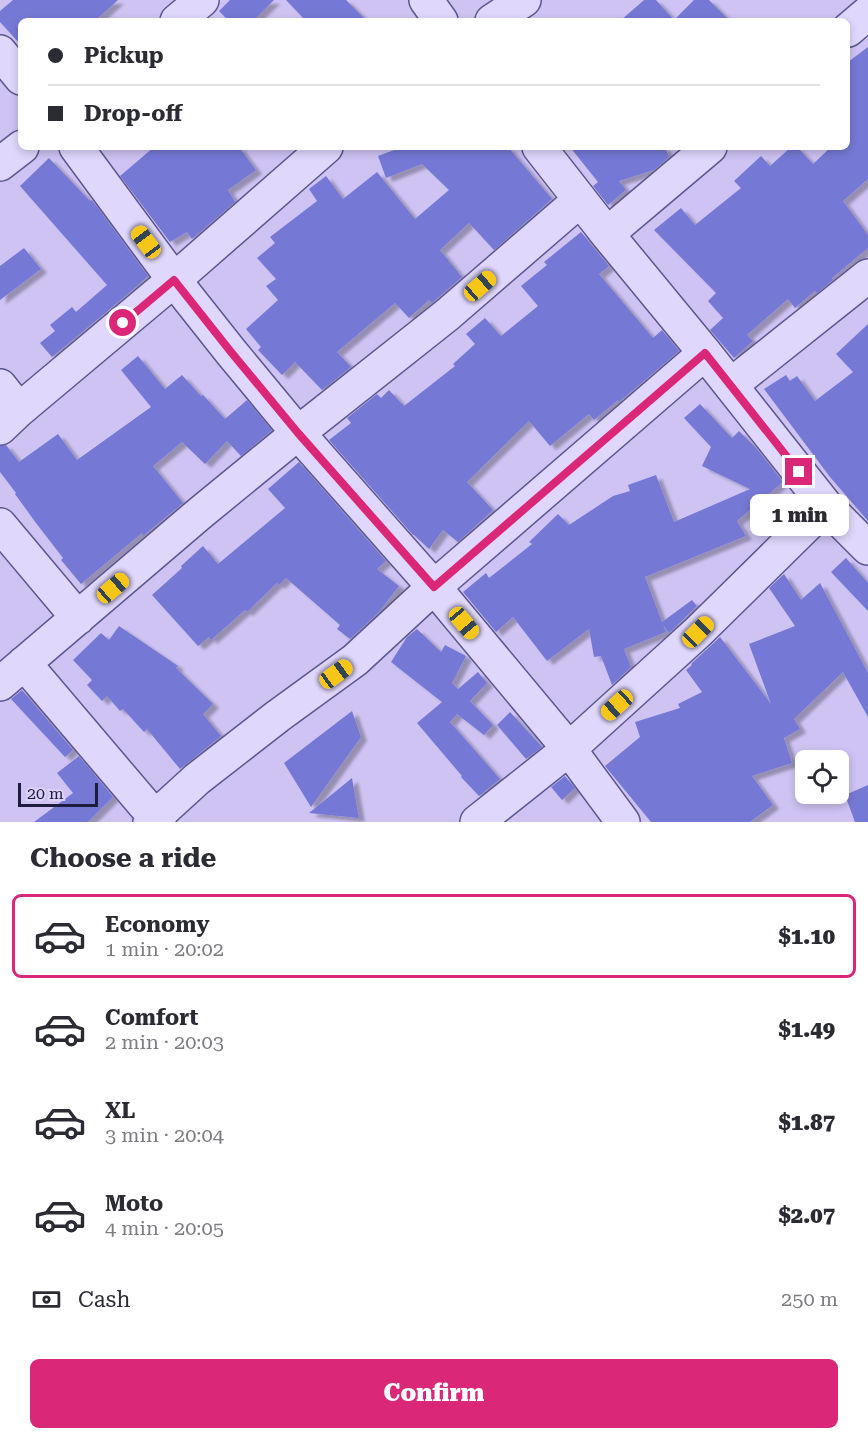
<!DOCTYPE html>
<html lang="en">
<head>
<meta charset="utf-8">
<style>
  :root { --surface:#fff; --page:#f7f7f7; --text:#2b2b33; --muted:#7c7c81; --line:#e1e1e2; --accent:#db2777 }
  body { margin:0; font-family:"Roboto Serif",serif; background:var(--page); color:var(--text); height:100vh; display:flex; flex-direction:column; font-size:22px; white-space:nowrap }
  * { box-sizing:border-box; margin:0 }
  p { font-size:20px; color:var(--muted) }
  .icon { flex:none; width:33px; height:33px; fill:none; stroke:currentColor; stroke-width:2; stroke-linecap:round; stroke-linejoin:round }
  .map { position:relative; height:822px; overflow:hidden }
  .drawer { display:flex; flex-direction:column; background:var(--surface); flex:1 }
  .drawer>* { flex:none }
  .guide { position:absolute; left:18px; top:18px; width:832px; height:132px; border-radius:9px; box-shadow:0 3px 9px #0003; display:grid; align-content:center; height:132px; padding:0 30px; background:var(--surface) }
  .tools { position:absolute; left:795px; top:750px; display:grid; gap:12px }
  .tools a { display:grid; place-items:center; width:54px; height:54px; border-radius:9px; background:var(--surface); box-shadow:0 3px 9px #0003; font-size:30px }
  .scale { position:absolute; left:18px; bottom:15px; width:80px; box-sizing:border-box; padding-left:6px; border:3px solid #1e1d3e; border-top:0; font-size:16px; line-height:21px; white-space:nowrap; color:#1e1d3e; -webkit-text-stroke:4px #ddd3f9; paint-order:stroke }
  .end { position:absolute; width:27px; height:27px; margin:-14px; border:8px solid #db2777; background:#fff; box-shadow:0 0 0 3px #fff }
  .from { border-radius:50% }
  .bubble { position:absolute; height:42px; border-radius:9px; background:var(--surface); box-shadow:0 3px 9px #0003; font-size:20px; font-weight:800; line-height:42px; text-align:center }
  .car { position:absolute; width:18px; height:36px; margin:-18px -9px; border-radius:8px; box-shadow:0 0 4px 2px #0007; background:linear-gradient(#f5c518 24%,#345 0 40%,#f5c518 0 76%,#345 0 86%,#f5c518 0) }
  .guide b { display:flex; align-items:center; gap:21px; height:57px; font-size:22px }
  .guide b+b { border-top:2px solid var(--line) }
  .guide i { width:15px; height:15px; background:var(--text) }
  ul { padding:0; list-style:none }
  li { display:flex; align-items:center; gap:18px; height:84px; margin:0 12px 9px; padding:0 18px; border:3px solid transparent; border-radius:9px }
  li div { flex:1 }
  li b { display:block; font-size:22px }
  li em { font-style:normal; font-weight:800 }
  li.current { border-color:var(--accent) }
  li>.icon { width:54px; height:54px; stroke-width:1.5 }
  h2 { padding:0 30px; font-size:27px; line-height:72px }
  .pay { display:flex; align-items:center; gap:15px; height:66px; padding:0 30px; font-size:22px }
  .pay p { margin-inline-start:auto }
  .primary-button { display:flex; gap:12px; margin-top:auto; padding:12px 30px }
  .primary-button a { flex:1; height:69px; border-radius:9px; background:var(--accent); color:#fff; font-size:24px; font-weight:800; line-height:69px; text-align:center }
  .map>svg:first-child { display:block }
</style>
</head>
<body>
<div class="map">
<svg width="868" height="822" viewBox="0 0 868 822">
  <defs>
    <filter id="shadow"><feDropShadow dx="6" dy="4" stdDeviation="1.5" flood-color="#0004"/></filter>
  </defs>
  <rect width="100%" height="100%" fill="#cec3f3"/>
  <!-- building -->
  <path fill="#7579d5" filter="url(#shadow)" d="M13,0H118L95,21H21V45L0,22V11Z
    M230,0H274L253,21H229L219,11Z
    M286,0H346L367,21H306Z
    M644,0H656L674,20L694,0H709L730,21H620Z
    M868,47V179L843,201L868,235V248L832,278L833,280L817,293L815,291L795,308L788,299L747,335L753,341L734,358L710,330L723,318L708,301L716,293L654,230L681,208L695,225L741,188L734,181L761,156L770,166L791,147H797L813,164L831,147H848V62Z
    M154,147H239L256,170L228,190L235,202L192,239L187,232L170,242L120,176Z
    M402,147H508L552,199L494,250L469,223L440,250L462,277L432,303L429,300L409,318L395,303L337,352L351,367L322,390L295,362L282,375L258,350L261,347L246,329L278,300L266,286L276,279L257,258L275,243L270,237L317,201L309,189L326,176L343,199L377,172L415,219L449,190L422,164L386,178L378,156Z
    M570,147H665L669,157L654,170L619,181L626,190L608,205L593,186L598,182Z
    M49,158L90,201L92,200L148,276L129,293L52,357L40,343L55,331L50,325L72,307L76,312L107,285L20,186Z
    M581,232L609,266L599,274L653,338L662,330L679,351L619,402L618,400L594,420L589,414L550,446L529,421L467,482L493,510L458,542L443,530L429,549L414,535H413L329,440L351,423L347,418L377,394L381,398L389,390L404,406L455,366L453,364L475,344L466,334L485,318L501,336L538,306L521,286L547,265L544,262Z
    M24,248L41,269L0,300V266Z
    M868,324V521L830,477L764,389L786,375L790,381L797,376L815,401L853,372L836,354Z
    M138,356L165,389L182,375L201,396L203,395L225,419L247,400L272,430L241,456L227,441L205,464L182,442L153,466L183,503L143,536L142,533L81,584L61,560L63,558L36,523L15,494L16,493L0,472V446L6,445L19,462L58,434L77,460L151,407L121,370Z
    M700,404L732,438L739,431L757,449L783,482L737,521L746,536L645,577L662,622L692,600L697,606L669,633L663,625L666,632L624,649L631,667L612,685L601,656L594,657L589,629L547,661L513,617L496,632L463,592L486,573L489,578L532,544L529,542L558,514L569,525L613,496L630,491L628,485L656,475L674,522L750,489L702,466L711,447L684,418Z
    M299,462L386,561L377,569L399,586L378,613L350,639L337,629L340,625L286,578L279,585L277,583L247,612L245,610L211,640L209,637L198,646L152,595L182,568L181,566L203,546L218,564L285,508L268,489Z
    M846,558L868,583V611L831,572Z
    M784,574L801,600L820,583L868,673V717L843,672L794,719L800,729L784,738L792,763L752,776L773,805L750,822H651L605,766L640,737L635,722L680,708L678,704L702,692L686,670L692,665L691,664L720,637L771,704L749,644L795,626L769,588Z
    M119,626L178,666L176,668L213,704L203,714L221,736L180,769L147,729L144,732L123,709L120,711L107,696L102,701L87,685L92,680L73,660L101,633L109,640Z
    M417,629L441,652L445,645L466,656L452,683L458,689L478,672L487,683L470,701L493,725L484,735L457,714L450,722L500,779L479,796L461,777L462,776L417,723L442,702L391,662L407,637Z
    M22,690L73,750L65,757L11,699Z
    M352,711L361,737L311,807L284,763Z
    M510,712L542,747L526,759L497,725Z
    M79,756L113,797L88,822H34L73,793L57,773Z
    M565,776L575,788L562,800L551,787Z
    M352,778L359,818L309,813Z
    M868,785V822H855L845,795Z"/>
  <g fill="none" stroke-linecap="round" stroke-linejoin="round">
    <defs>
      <path id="minor" d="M426,0L441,21
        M177,21L202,0
        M492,21L524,0
        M848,30L868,13
        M0,52L21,78
        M76,147L174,280L231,352L298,433L434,587L569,749L623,822
        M539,147L607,234L705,353L826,506L868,548
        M0,164L22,147
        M607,234L710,147
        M731,385L868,276
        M0,386L19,410
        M0,428L19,410L174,280L326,147
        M0,525L78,618
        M24,663L159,822
        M0,684L199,514L298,433L447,315L580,200
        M150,822L197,779L278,716L355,660L434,587L705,353
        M477,822L569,749L698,632L826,506"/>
    </defs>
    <!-- minor casing -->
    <use href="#minor" stroke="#5b578f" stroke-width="36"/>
    <!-- minor -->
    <use href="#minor" stroke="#e0d7fc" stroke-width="33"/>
  </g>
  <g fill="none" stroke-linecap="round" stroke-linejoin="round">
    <!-- route -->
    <path stroke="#db2777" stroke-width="8" d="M123,323L174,280L231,352L298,433L434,587L705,353L799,472"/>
  </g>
</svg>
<div class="tools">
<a><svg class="icon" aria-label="locate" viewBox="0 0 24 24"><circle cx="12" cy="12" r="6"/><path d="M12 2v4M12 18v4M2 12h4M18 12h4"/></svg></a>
</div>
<div class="scale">20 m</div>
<i class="end from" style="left:123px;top:323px"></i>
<i class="end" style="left:799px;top:472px"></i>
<div class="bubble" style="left:750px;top:494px;width:99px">1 min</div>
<i class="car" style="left:146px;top:242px;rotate:323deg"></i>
<i class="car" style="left:480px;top:286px;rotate:49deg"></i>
<i class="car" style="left:113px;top:588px;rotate:49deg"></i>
<i class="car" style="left:464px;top:623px;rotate:140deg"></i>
<i class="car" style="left:698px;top:632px;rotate:45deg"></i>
<i class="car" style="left:336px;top:674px;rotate:54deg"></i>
<i class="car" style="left:617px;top:705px;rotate:228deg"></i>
<div class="guide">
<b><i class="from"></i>Pickup</b>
<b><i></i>Drop-off</b>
</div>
</div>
<section class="drawer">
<h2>Choose a ride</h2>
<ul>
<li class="current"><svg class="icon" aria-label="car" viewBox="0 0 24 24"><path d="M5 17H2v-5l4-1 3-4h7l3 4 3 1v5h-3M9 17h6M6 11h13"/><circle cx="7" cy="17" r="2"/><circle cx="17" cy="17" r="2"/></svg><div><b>Economy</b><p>1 min · 20:02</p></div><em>$1.10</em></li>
<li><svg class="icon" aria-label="car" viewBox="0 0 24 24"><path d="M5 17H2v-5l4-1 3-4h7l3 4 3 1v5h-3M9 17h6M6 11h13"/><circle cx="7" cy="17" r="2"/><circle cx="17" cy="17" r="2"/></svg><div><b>Comfort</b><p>2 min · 20:03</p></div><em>$1.49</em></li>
<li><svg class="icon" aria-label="car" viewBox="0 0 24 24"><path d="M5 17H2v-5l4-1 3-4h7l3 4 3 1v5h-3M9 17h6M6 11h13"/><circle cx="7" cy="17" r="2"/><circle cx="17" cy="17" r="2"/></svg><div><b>XL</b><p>3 min · 20:04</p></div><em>$1.87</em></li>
<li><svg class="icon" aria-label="car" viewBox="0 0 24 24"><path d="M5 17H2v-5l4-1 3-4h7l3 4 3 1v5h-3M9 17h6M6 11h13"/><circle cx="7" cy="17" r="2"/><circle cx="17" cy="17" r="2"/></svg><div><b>Moto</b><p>4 min · 20:05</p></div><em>$2.07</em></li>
</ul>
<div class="pay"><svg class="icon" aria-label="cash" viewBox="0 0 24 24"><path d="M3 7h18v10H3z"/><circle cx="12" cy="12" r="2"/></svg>Cash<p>250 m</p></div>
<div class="primary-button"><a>Confirm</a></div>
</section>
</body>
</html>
